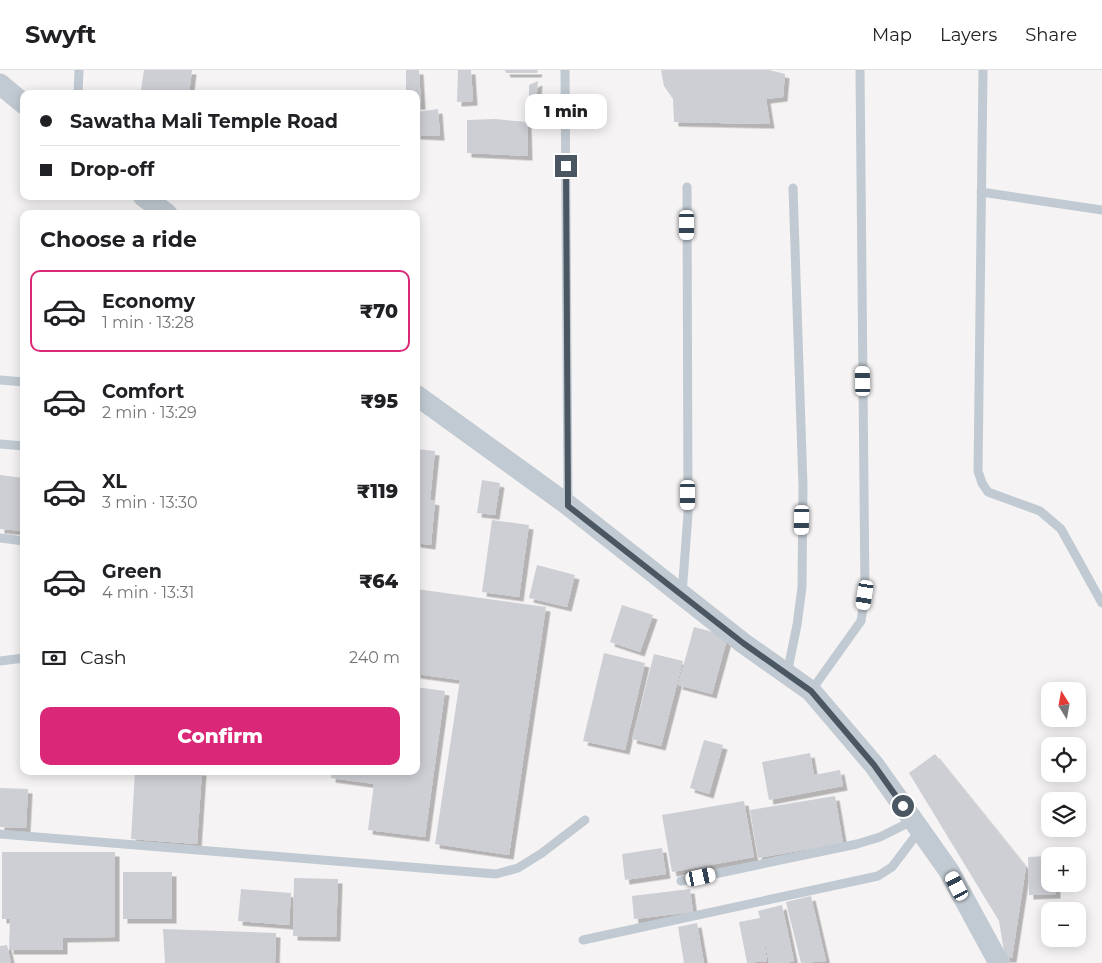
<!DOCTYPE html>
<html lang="en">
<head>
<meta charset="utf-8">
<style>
  :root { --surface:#fff; --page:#f2f2f2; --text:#202124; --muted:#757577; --line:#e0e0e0; --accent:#db2777 }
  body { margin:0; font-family:Montserrat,sans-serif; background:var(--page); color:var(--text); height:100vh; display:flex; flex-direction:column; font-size:19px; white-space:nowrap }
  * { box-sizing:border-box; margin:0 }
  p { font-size:16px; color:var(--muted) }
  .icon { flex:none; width:28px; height:28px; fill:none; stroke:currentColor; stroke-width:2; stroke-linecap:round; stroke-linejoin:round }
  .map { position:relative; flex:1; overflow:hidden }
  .sheet { position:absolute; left:20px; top:140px; width:400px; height:565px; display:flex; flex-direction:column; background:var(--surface); border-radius:10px; box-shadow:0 2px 12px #0003 }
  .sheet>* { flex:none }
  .guide { position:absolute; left:20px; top:20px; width:400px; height:110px; border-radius:10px; box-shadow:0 2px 12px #0003; display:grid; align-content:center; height:110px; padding:0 20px; background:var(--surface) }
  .needle { width:32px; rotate:349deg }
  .tools { position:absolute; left:1041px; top:612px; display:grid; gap:10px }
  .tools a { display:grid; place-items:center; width:45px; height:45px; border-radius:10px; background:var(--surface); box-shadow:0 2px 12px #0003; font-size:25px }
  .end { position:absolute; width:22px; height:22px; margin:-11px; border:6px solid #4a5661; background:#fff; box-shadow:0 0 0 2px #fff }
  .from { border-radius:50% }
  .bubble { position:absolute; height:35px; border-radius:10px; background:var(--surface); box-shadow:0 2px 12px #0003; font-size:16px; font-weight:800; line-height:35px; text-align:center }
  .car { position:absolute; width:15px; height:30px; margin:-15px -8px; border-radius:6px; box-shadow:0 0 4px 1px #0007; background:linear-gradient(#fff 24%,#345 0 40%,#fff 0 76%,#345 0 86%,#fff 0) }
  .guide b { display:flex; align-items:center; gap:18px; height:48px; font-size:19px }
  .guide b+b { border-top:1px solid var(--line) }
  .guide i { width:12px; height:12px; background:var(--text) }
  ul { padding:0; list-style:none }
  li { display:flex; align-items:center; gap:15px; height:82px; margin:0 10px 8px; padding:0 10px; border:2px solid transparent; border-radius:10px }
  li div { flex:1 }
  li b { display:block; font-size:19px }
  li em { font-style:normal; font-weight:800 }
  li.current { border-color:var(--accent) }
  li>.icon { width:45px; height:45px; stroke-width:1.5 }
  h2 { padding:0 20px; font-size:22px; line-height:60px }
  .pay { display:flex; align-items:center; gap:12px; height:55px; padding:0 20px; font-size:19px }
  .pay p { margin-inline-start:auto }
  .button { display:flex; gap:10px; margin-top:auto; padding:10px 20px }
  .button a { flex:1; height:58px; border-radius:10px; background:var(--accent); color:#fff; font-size:20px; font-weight:800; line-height:58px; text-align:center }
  header { display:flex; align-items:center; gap:30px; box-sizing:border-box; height:70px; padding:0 25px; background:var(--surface); border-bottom:1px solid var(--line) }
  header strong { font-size:24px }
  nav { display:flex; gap:28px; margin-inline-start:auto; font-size:18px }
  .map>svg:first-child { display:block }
</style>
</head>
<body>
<header>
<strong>Swyft</strong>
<nav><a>Map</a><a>Layers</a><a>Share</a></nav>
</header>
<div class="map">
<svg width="1102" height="893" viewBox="0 0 1102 893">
  <defs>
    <filter id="shadow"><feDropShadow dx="4.5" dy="4.5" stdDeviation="0" flood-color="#0004"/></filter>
  </defs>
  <rect width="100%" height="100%" fill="#f5f3f3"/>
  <!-- building -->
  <path fill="#cdcfd5" filter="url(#shadow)" d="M144,0H192L189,24L141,20Z
    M406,0H419L421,35H416V24H406Z
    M458,0H471L473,31L457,32Z
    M505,0H538L537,3H506Z
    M661,0H769L785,4L783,27L766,29L770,54L674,52L673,29L664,16Z
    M538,11L536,33L529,34V15Z
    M438,39L440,66L416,65V42Z
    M495,49L527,52L528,86L467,83V50Z
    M416,379L435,381L430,430L435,431L431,475L416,473Z
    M0,405L24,408V461L0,459Z
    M482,410L500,413L495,445L477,443Z
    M492,450L529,455L519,527L482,522Z
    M537,495L575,505L567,537L529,528Z
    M416,519L546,537L509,785L435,774L460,610L416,604Z
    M622,535L653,545L640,582L610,572Z
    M694,557L728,566L712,624L678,615Z
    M604,583L645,593L625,680L583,671Z
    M654,584L683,591L661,676L632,669Z
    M416,617L445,621L425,767L368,760L374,714L331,708L332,701H416Z
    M704,670L723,675L709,724L690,718Z
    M810,683L814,705L840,700L843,716L769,730L762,692Z
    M935,684L1026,797L1012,888H1005L999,851L909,703Z
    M135,701H202L197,774L131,769Z
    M0,718L28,719L26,758L0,757Z
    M835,726L843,773L758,788L750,740Z
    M744,731L754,787L672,802L662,745Z
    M662,778L666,804L625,810L622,784Z
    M2,782H115V867L63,868V880H9L10,849H2Z
    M1050,786V814H1056V824L1029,825L1028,787Z
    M123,802H172V849H123Z
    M294,808L338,809L336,867L293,866Z
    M241,819L291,823L289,855L238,851Z
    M690,819L693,842L634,849L632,826Z
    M811,826L826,891L801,893L786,832Z
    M782,835L794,891L785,893H769L761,853L767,891L747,893L739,852L760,848L758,841Z
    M697,853L704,893H684L678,857Z
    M163,859L276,863L275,893H165Z
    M7,875L11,893H0V876Z"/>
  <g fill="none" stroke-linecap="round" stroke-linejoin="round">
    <!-- service -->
    <path stroke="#c1cad2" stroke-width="9" d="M565,0L568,432
      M983,0L978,401L982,413L988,422L1040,441L1061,459L1102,533
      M78,24L79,0
      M981,122L1102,140
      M0,310L24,312
      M0,374L24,376
      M0,468L24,471
      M682,524L688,444L687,117
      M0,591L24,588
      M787,604L797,555L802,517L803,416L793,118
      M811,621L861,551L865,525L860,0
      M0,764L496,804L518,798L542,783L585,750
      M681,811L857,774L880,767L912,751
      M583,870L878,806L892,797L920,760"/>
    <!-- tertiary -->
    <path stroke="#c1cad2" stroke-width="21" d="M0,14L24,34
      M143,126L167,144
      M416,325L568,435L743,573L811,621L874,695L949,801L999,893"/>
  </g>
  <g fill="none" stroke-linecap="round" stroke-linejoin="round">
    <!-- route -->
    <path stroke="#4a5661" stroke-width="6" d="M566,96L568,436L743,573L811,621L874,695L903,736"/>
  </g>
</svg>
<div class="tools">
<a><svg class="needle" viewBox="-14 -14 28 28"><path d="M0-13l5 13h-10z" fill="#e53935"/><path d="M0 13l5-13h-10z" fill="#757577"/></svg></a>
<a><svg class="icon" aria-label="locate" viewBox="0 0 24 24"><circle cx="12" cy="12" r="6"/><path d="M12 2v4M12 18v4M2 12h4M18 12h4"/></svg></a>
<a><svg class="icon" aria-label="layers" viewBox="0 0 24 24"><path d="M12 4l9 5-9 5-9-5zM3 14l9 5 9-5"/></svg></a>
<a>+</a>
<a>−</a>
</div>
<i class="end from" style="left:903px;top:736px"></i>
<i class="end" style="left:566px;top:96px"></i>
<div class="bubble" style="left:525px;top:24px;width:82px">1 min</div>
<i class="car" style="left:687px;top:155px;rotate:180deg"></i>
<i class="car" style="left:863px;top:311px;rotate:359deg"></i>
<i class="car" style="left:688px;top:425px;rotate:180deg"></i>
<i class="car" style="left:802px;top:450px;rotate:181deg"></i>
<i class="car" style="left:865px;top:525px;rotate:189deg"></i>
<i class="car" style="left:701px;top:807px;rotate:78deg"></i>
<i class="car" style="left:957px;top:816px;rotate:332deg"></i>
<div class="guide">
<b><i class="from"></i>Sawatha Mali Temple Road</b>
<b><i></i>Drop-off</b>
</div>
<section class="sheet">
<h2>Choose a ride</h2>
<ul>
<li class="current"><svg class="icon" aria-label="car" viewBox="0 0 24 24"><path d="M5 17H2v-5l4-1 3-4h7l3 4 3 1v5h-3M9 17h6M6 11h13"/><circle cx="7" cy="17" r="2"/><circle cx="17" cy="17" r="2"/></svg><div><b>Economy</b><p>1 min · 13:28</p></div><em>₹70</em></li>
<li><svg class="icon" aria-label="car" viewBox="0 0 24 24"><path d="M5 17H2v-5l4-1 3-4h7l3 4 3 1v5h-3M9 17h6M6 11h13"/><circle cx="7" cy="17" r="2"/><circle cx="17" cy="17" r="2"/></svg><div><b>Comfort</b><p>2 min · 13:29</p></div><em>₹95</em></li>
<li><svg class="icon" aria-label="car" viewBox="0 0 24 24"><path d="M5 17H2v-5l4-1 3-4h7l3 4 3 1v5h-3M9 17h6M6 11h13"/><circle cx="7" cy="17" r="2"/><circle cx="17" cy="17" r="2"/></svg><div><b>XL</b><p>3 min · 13:30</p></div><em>₹119</em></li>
<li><svg class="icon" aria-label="car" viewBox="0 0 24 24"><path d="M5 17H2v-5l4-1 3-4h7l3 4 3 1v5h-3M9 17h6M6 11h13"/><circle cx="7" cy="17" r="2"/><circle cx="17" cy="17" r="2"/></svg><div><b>Green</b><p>4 min · 13:31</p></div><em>₹64</em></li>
</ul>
<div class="pay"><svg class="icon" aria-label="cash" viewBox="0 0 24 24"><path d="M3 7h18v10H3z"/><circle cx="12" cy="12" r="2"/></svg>Cash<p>240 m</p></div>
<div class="button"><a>Confirm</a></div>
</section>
</div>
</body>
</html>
